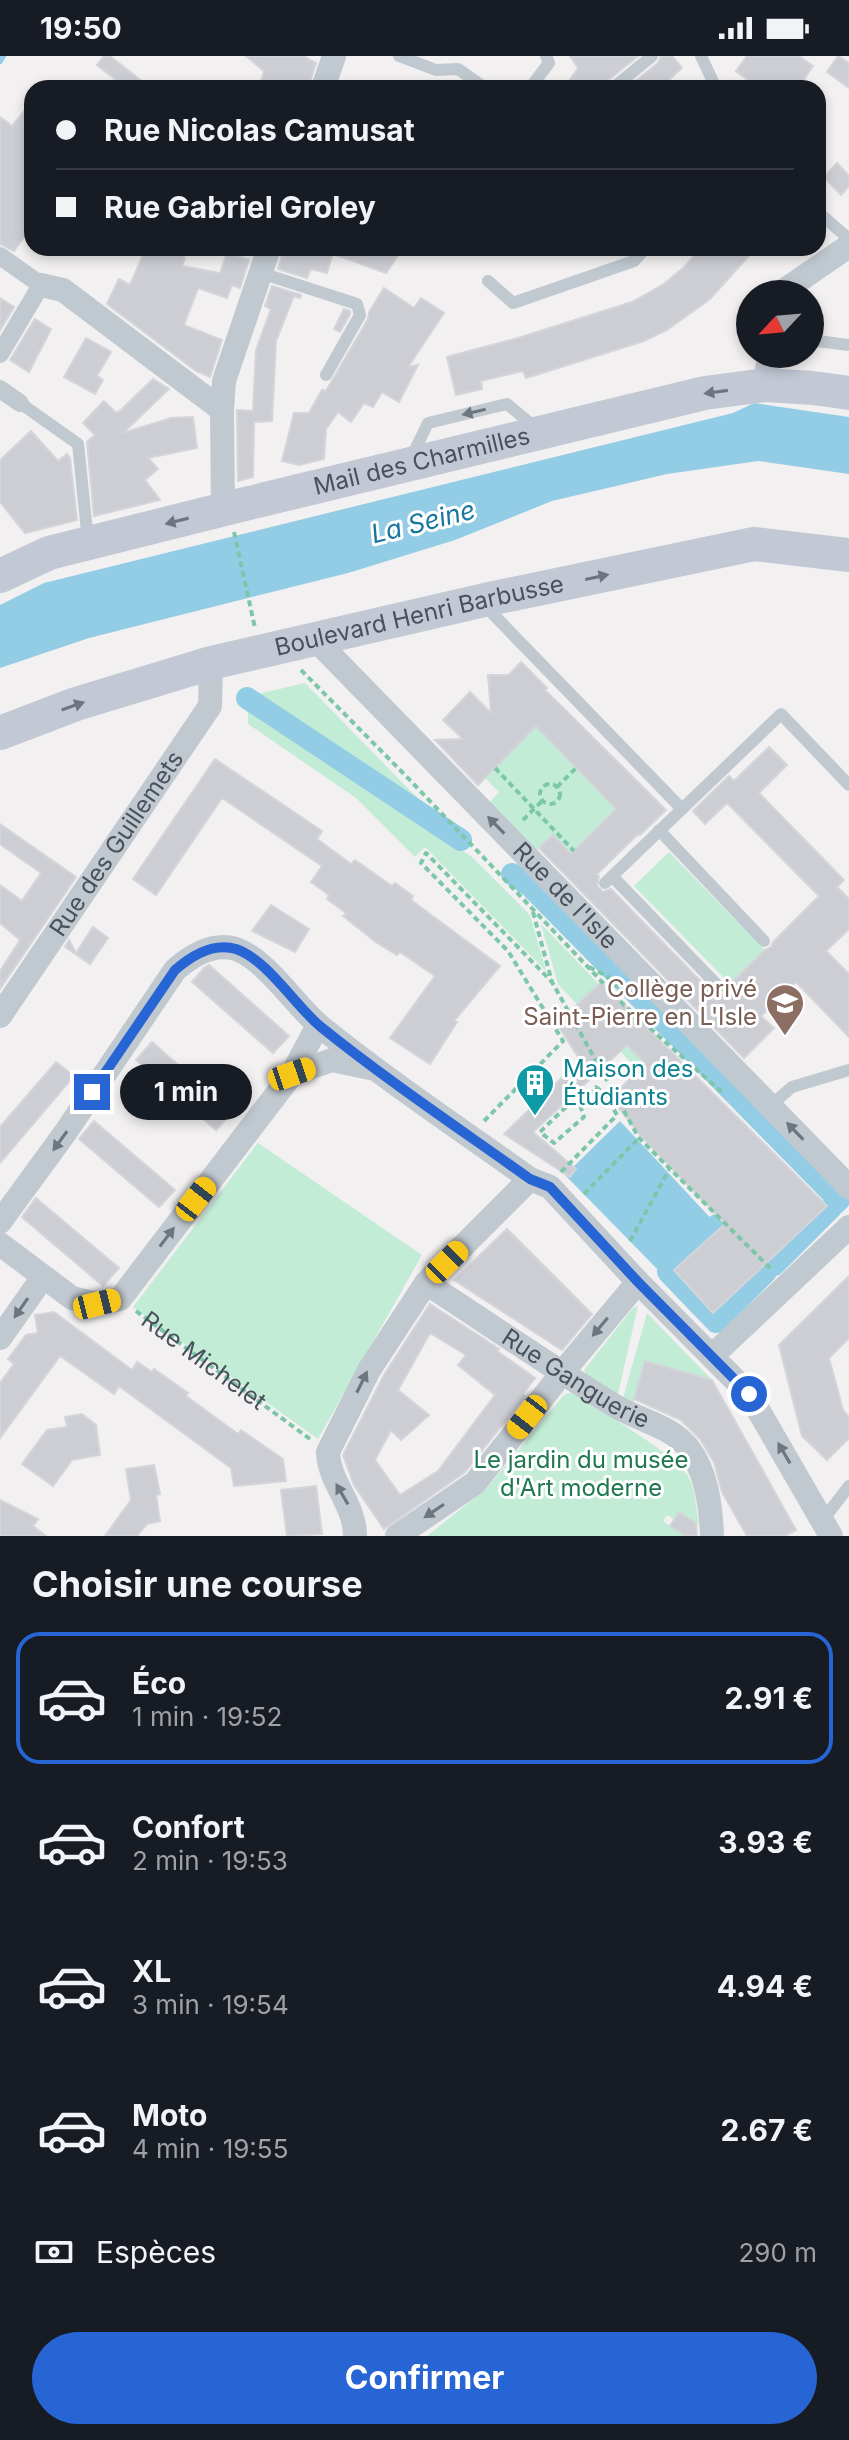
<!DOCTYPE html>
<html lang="fr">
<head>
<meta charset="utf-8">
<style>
  :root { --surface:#171b24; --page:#242831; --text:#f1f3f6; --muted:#9ea1a6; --line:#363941; --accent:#2764d4 }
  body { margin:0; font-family:Inter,sans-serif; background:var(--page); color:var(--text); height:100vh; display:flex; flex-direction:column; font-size:30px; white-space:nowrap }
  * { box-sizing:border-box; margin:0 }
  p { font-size:26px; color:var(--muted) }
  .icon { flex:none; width:44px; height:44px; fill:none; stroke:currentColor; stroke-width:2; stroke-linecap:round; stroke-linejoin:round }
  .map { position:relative; height:1480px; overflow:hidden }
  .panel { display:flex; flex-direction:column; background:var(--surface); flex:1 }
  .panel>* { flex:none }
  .top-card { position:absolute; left:24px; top:24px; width:802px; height:176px; border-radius:24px; box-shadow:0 4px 12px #0003; display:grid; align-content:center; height:176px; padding:0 32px; background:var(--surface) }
  .needle { width:52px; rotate:244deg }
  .fabs { position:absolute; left:736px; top:224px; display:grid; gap:16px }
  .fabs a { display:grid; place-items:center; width:88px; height:88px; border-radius:50%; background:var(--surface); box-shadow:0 4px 12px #0003; font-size:40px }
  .end { position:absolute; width:36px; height:36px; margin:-18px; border:10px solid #2764d4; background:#fff; box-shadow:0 0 0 4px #fff }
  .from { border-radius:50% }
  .bubble { position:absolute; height:56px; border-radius:28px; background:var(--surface); box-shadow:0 4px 12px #0003; font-size:26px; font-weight:700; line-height:56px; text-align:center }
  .car { position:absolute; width:24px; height:48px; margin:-24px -12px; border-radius:10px; box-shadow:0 0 6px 2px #0007; background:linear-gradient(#f5c518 24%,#345 0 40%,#f5c518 0 76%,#345 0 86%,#f5c518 0) }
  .top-card b { display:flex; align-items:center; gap:28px; height:76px; font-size:30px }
  .top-card b+b { border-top:2px solid var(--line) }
  .top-card i { width:20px; height:20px; background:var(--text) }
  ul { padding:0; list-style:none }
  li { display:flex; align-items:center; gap:24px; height:132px; margin:0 16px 12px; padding:0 16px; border:4px solid transparent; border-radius:24px }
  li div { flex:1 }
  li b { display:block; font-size:30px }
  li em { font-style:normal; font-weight:700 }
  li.selected { border-color:var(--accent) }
  li>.icon { width:72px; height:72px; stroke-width:1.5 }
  h2 { padding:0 32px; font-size:36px; line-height:96px }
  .pay { display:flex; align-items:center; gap:20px; height:88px; padding:0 32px; font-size:30px }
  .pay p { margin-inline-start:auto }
  .button { display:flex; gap:16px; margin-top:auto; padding:16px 32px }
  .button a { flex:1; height:92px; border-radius:48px; background:var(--accent); color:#fff; font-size:32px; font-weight:700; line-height:92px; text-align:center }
  .status { display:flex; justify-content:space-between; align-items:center; height:56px; padding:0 40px; background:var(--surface); direction:ltr }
  .status svg { height:22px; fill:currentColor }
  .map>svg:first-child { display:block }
</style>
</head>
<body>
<div class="status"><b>19:50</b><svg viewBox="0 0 49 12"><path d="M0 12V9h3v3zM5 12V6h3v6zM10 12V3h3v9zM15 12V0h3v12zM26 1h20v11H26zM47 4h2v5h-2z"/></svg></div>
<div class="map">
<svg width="849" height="1480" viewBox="0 0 849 1480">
  <rect width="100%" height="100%" fill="#f2f0f0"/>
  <!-- green -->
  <path fill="#c2ecd6" d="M305,627L434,759L258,638Z
    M248,652L472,801L530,859L546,915L425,791L415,801L356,742L248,668Z
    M536,670L616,753L571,797L553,779L537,794L490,746L499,736L485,722Z
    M669,796L765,894L730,928L634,830Z
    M541,868L670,1002L647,1024L558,928Z
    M258,1087L422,1199L318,1383L133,1251Z
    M638,1250L618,1338L586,1319L584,1314L633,1252Z
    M647,1257L712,1324L645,1305L633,1349L623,1342Z
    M568,1337H572C598,1354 673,1396 688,1420C696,1435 696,1453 699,1469L679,1456L674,1463L667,1459L663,1465L685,1480H427L486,1433L563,1340Z"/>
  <!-- water -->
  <path fill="#92cde5" d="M754,347L849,361V418L758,405L667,418L552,445L455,484L348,517L89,582L0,612V549L44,527L733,357Z
    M620,1065L717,1169L664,1220L565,1119Z"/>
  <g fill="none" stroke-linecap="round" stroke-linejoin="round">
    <!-- stream -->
    <path stroke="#92cde5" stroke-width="6" d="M0,5L3,0"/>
    <!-- canal -->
    <path stroke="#92cde5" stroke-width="22" d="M247,642L461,784
      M512,818L530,830L839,1144L836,1147
      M717,1169L766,1216L716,1266L668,1216Z
      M774,1209L831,1152"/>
  </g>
  <!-- building -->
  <path fill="#cdced4" stroke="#d4d5da" stroke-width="2" fill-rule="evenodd" d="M104,0H110L144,27L140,32H126L97,9Z
    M246,0H303L316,7L308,32H259L264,15Z
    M570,0H638L607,25L604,32H564L578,12Z
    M661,0H672L682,12L660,32H627L658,7Z
    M747,0H799L813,10L798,32H744L749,25L736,15Z
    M838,0L849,7V32L827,16Z
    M32,45V170L14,195L0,188V61L12,70Z
    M837,107L849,120V130L841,139L824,121Z
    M146,192L164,200L167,192H174L185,202L182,210L220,217L227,197L249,204L240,232L232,229L227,242L198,232L184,269L222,284L210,321L196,315L107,248L119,223L130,229Z
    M284,192H309L332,200L327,217L311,213L307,222L278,213Z
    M322,192H380L399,198L386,217L322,194Z
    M701,192H756L710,243L667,274L644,285L526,322L523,315L481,325L482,333L456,339L447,301L518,282L632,246L664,228L684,211Z
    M272,230L301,239L300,242L294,240L276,285L272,365L254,366L253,421L238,425L237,354L253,355L256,294L271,253L265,250Z
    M384,232L414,252L421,242L444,257L408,311L418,309L399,346L382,336L373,351L364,347L351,366L338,356L326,373L324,403L299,409L282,405L294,357H309L322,334L326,335L368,263L369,256Z
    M0,242L14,251L0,274Z
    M344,253L350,255V258L340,276L334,273Z
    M35,263L51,273L29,316L10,304Z
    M86,282L111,296L97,320L103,324L95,338L64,321Z
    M153,323L169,333L123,377L171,362L193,361L197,392L148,402L158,413L145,424L160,444L94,460L87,386L95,379L83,367L104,345L116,357L120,355Z
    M31,375L58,405L67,398L70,402L77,464L25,477L0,446V404Z
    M521,606L547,632L545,634L666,754L640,779L638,778L597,818L599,820L597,830L603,836L611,833L716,941L726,937L728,930L765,894L771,891L773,886L819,840L727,747L705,768L693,755L729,720L734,725L769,691L787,709L759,737L844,824L837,831L849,843V873L826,895L849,918V981L796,926L761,960L774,972L744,1002L539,792L553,779L571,798L616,753L536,670L478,729L435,684L463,683L443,664L470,636L491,657L488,619H509Z
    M215,703L322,775L317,783L351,808L355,804L392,830L395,827L413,840L411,844L500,910L454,965L457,966L430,1008L390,982L435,920L400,896L397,899L377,887L343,860L346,857L327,843L329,839L311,826L322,810L222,742L156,839L133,823Z
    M0,768L76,821L0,933V915L20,884L0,867V829L22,845L41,817L0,788Z
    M271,849L309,873L295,896L252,875Z
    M93,871L108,882L90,908L65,891L69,884L76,897Z
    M209,909L289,980L273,997L192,926L204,912Z
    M601,926L827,1150L713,1257L674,1214L725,1168L641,1080L611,1042L645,1007L627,989L533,1076L576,1113L570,1121L504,1078L580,1004L557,968Z
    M152,986L232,1056L216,1074L136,1004Z
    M56,1006L74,1020L0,1107V1071Z
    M94,1065L175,1134L159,1151L79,1083Z
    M36,1142L119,1212L103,1230L22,1161Z
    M507,1173L592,1258L562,1294L454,1224Z
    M849,1220V1282L829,1302L843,1354L849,1361V1382L827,1404L802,1380L779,1289Z
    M430,1248L499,1293L497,1295L535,1322L523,1338L525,1340L465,1416L384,1473L354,1429L343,1399L384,1319ZM430,1277L466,1299L458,1309L495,1339L438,1415L400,1439L375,1404L391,1374L401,1384L429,1359L398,1334Z
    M54,1256L132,1314L137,1306L152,1316L154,1313L188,1337L186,1340L238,1378L241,1374L283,1403L286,1425L234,1430L231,1412L119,1330L114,1338L60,1300L0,1382V1327L14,1308L8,1303L26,1279L38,1277L35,1259Z
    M645,1305L712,1324L796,1474L785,1480H747L722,1436L714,1406L700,1383L681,1364L634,1343Z
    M82,1358L96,1369L100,1399L72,1404L53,1430L22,1408L47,1374L67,1371L65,1361Z
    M154,1409L160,1438L156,1439L160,1465L147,1468L137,1480H105L131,1444L126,1413Z
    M316,1430L322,1478L287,1480L281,1434Z
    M0,1444L38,1463L33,1470L46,1480H0Z
    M679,1456L696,1467L697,1480H685L670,1470Z"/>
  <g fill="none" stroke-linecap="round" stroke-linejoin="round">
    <!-- path -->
    <g stroke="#7cc7a9" stroke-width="4" stroke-dasharray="6 4" stroke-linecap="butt">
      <path d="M234,476L255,572"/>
      <path d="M301,614L406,720L624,949L724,1038"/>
      <path d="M495,712L574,795"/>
      <circle cx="550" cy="738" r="10"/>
      <path d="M557,731L576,712"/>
      <path d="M523,764L542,745"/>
      <path d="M533,856L552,926L639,1082L772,1214"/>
      <path d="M589,911L607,920L623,935L626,932"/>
      <path d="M484,1065L563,985L508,895L421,807L426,797L552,926"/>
      <path d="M561,1116L617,1059L605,1038L596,1031L580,1049L584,1061L554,1087L540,1076L572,1045L580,1049"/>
      <path d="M584,1138L639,1082"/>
      <path d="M630,1185L669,1114"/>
      <path id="s1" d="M136,1255L310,1383"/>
    </g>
    <!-- service -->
    <path stroke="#c1c9d0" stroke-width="12" d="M399,0L436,14L458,13L485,32
      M701,0L716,32
      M530,32L549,7L546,0
      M613,32L652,0
      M818,156L849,183
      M261,217L357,248L360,259L326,319
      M488,225L513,247L634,205L646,192
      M810,277L817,285L849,289
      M20,347L78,388L88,485
      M411,402L428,367L507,348L536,372
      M490,545L492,557L682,753
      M659,774L764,885
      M612,820L719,931
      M605,827L781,658L849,729
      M770,1050L792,1031L849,1014
      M823,1464L849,1430"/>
    <!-- pedestrian -->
    <path stroke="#c1c9d0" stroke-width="18" d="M0,200L41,229L0,298
      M0,333L20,347"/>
    <!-- minor -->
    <g stroke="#c1c9d0" stroke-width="24">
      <path d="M323,32L334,0"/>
      <path d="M41,229L63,234L222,354"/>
      <path d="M779,238L849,190"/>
      <path d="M765,329L769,298"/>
      <path d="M223,453L222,354L224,325L269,192"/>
      <path id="s2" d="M314,582L849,1131"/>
      <path id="s3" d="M0,960L210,650L211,607"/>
      <path d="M292,1018L332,1004L370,1012"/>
      <path d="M0,1166L65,1077L175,914C191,900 213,886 236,893C267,904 296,951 321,971C388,1025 460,1073 530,1123L550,1131L638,1226L749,1338L831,1480"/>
      <path d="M0,1188L72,1242L97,1248L120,1243L292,1018L318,969"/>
      <path id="s4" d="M426,1227C489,1268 551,1311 615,1350C638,1364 672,1370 689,1393C707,1417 711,1451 712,1480"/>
      <path d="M0,1282L43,1221"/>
      <path d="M712,1300L849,1171"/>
      <path d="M355,1480C355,1448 329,1427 328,1396L369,1314L426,1227L530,1123"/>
      <path d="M397,1480L475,1427L566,1312L638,1226"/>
    </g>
    <!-- secondary -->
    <g stroke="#c2c9d5" stroke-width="34">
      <path id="s5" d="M0,520L49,497L241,449L705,337L765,329L813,332L849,337"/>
      <path id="s6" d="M0,677L76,648L211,607L489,543L754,488L849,499"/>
    </g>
  </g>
  <!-- one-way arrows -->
  <defs><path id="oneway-solid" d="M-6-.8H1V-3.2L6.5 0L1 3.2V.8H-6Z" transform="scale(2)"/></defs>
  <g fill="#6d7580">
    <use href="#oneway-solid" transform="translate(716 336) rotate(172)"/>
    <use href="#oneway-solid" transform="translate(177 465) rotate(166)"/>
    <use href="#oneway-solid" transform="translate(597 521) rotate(-12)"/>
    <use href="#oneway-solid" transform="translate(73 650) rotate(-19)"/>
  </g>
  <g fill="#6d757f">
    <use href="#oneway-solid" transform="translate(474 356) rotate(167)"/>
    <use href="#oneway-solid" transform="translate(496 769) rotate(-134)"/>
    <use href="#oneway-solid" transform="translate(795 1075) rotate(-134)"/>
    <use href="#oneway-solid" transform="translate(60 1085) rotate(126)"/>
    <use href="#oneway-solid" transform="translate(167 1181) rotate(-53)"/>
    <use href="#oneway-solid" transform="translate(21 1252) rotate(125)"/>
    <use href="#oneway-solid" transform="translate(600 1271) rotate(130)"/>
    <use href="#oneway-solid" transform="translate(362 1326) rotate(-64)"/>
    <use href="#oneway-solid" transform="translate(784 1397) rotate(-120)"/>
    <use href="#oneway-solid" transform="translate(342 1438) rotate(-120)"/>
    <use href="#oneway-solid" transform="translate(434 1455) rotate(146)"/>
  </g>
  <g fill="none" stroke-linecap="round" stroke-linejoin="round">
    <!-- route -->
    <path stroke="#2764d4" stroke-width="10" d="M92,1036L175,914C191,900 213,886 236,893C268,904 296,951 321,971C388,1025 460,1073 530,1123L550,1131L638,1226L749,1338"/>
  </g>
  <!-- icons -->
  <defs>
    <symbol id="school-pin" viewBox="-11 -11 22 30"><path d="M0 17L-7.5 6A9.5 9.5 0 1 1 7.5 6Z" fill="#8d6e63" stroke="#fff"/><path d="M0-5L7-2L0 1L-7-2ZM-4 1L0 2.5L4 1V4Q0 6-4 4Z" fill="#fff"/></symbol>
    <symbol id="building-pin" viewBox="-11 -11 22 30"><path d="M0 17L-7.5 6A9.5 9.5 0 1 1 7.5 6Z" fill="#0f9aa8" stroke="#fff"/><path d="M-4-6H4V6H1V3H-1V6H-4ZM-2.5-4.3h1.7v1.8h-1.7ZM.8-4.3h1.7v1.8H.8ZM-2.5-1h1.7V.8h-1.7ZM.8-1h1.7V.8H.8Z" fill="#fff"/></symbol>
  </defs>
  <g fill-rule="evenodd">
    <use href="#school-pin" x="763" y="925" width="44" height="60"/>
    <use href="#building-pin" x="513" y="1005" width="44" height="60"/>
  </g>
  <g text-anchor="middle" stroke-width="6" stroke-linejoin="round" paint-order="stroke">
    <!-- street labels -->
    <g font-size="24" fill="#49515c" stroke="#fff">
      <text dy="8" stroke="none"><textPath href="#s5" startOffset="438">Mail des Charmilles</textPath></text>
      <text dy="8" stroke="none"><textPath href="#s6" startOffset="436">Boulevard Henri Barbusse</textPath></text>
      <text dy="8" stroke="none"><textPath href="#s3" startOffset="208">Rue des Guillemets</textPath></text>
      <text dy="8" stroke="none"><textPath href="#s2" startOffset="360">Rue de l'Isle</textPath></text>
      <text dy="8" stroke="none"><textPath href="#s1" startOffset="84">Rue Michelet</textPath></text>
      <text dy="8" stroke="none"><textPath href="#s4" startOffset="178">Rue Ganguerie</textPath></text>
    </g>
    <!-- education labels -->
    <g font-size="24" fill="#785e54" stroke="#fff" text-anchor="end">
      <text x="757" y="941">Collège privé<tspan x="757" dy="28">Saint-Pierre en L'Isle</tspan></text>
    </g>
    <!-- culture labels -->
    <g font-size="24" fill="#0d838f" stroke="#fff" text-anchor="start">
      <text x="563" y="1021">Maison des<tspan x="563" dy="28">Étudiants</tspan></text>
    </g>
    <!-- park labels -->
    <g font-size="24" fill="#1f7853" stroke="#fff">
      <text x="581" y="1412">Le jardin du musée<tspan x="581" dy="28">d'Art moderne</tspan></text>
    </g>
    <!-- water labels -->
    <g font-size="26" font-style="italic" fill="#1877a0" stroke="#fff">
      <text transform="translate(423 466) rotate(-14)" y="9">La Seine</text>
    </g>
  </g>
</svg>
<div class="fabs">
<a><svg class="needle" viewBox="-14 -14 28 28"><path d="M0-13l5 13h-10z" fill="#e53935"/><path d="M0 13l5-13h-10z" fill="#9ea1a6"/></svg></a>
</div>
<i class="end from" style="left:749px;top:1338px"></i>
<i class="end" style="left:92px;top:1036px"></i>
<div class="bubble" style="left:120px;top:1008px;width:132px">1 min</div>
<i class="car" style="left:292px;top:1018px;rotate:71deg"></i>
<i class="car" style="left:196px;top:1143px;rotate:38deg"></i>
<i class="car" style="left:447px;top:1206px;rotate:45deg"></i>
<i class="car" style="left:97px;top:1248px;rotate:76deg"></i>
<i class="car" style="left:527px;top:1361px;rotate:218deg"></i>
<div class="top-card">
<b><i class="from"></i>Rue Nicolas Camusat</b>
<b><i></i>Rue Gabriel Groley</b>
</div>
</div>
<section class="panel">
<h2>Choisir une course</h2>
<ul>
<li class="selected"><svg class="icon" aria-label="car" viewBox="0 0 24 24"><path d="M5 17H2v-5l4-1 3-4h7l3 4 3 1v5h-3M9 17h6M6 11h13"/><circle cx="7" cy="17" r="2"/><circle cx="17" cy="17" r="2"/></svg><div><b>Éco</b><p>1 min · 19:52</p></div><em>2.91 €</em></li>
<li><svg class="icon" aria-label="car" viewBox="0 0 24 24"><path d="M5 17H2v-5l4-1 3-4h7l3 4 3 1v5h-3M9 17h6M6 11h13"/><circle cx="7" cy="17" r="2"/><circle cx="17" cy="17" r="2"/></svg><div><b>Confort</b><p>2 min · 19:53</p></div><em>3.93 €</em></li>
<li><svg class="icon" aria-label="car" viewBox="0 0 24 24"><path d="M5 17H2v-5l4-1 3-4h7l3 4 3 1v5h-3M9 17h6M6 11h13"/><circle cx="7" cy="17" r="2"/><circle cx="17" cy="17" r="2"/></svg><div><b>XL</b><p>3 min · 19:54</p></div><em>4.94 €</em></li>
<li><svg class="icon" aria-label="car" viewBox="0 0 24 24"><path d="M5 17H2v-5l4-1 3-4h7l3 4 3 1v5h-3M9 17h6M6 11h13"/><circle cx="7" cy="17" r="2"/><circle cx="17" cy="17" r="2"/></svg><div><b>Moto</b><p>4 min · 19:55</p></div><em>2.67 €</em></li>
</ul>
<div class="pay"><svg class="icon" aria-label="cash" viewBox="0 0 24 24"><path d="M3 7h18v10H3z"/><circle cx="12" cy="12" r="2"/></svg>Espèces<p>290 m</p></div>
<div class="button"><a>Confirmer</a></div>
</section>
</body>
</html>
